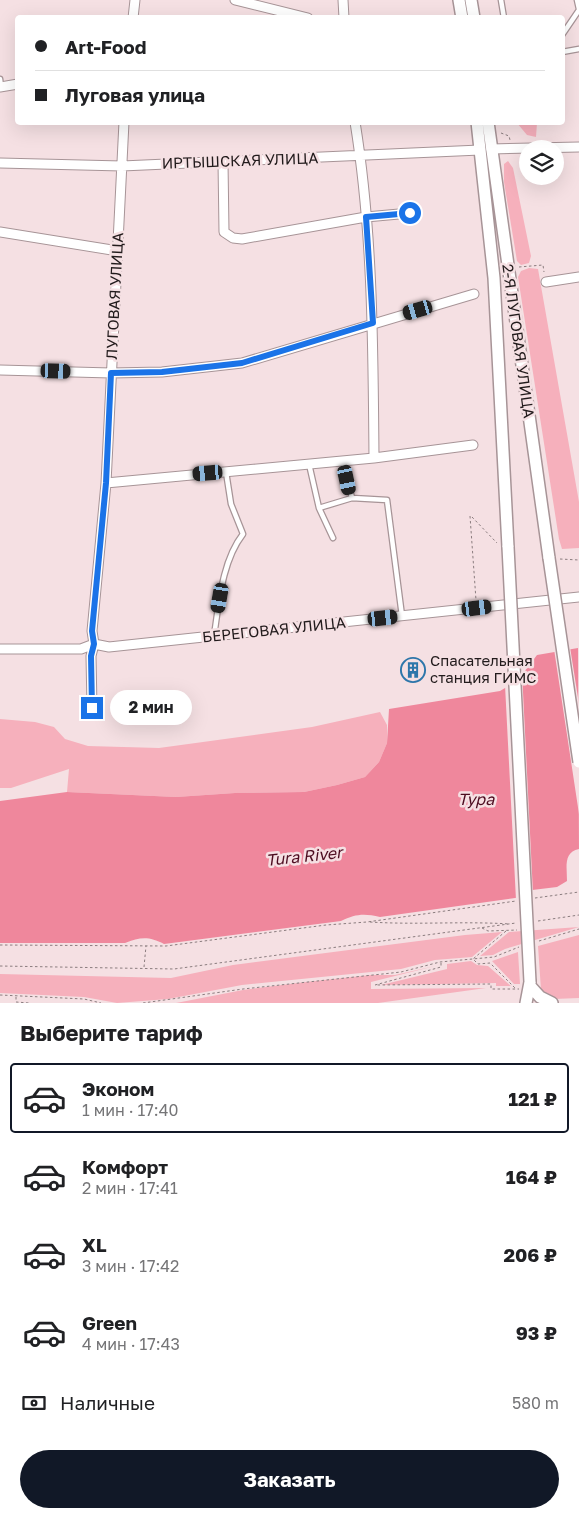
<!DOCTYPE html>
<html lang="ru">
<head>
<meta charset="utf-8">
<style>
  :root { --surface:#fff; --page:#f6f6f6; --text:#202124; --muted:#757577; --line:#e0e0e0; --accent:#111827 }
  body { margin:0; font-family:"Golos Text",sans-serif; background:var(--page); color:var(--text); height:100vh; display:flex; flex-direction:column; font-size:19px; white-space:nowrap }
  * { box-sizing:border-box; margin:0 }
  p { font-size:16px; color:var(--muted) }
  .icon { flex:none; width:28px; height:28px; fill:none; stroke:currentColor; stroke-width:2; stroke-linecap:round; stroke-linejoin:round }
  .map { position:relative; height:1003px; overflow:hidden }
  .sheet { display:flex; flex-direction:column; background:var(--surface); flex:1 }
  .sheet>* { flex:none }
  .hud { position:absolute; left:15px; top:15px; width:550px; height:110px; border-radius:5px; box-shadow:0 5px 20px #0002; display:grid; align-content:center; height:110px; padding:0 20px; background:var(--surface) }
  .fabs { position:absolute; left:519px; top:140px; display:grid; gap:10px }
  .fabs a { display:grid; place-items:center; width:45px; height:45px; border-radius:50%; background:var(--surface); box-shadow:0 5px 20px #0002; font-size:25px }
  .end { position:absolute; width:22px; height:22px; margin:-11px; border:6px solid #1a73e8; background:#fff; box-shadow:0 0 0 2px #fff }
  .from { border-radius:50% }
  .bubble { position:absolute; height:35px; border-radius:18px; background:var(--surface); box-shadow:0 5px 20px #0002; font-size:16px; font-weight:700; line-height:35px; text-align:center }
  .car { position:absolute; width:15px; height:30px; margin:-15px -8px; border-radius:6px; box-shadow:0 0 4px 1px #0007; background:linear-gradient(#222 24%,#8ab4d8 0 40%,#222 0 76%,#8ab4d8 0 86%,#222 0) }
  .hud b { display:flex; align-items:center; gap:18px; height:48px; font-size:19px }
  .hud b+b { border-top:1px solid var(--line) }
  .hud i { width:12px; height:12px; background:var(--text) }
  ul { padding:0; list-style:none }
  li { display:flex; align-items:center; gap:15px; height:70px; margin:0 10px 8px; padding:0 10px; border:2px solid transparent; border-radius:5px }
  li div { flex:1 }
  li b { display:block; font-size:19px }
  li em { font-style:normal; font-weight:700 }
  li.current { border-color:var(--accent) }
  li>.icon { width:45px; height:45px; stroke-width:1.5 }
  h2 { padding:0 20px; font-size:22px; line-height:60px }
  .pay { display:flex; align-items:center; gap:12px; height:55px; padding:0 20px; font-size:19px }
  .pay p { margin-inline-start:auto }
  .primary-button { display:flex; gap:10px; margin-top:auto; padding:10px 20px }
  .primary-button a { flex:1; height:58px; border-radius:30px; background:var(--accent); color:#fff; font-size:20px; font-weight:700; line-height:58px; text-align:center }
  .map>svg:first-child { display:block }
</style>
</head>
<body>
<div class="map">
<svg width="579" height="1003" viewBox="0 0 579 1003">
  <rect width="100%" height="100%" fill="#f5e0e3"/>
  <!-- green -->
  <path fill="#f6b0bc" d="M517,123H537L536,137L527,135Z
    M508,161L513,168L531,256L529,263L521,265L517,261L504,182V164Z
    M529,268L538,269L579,502V548L562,549L559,539L518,277L521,271Z
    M380,712L387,725V743L379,762L365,777L337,785L304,792L235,793L176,797L67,792L69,769L11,788H0V719L35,722L54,727L65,739L88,746L159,748L312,727Z
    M579,927L505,949L493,955L480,956L509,932Z
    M502,932L472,957L435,960L401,969L242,985L168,999L117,1003L84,997L0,993V974L171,978L233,965L465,935Z
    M579,935V998L554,999L541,990L538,946Z
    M518,952L520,984H514L492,961Z
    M471,961L477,965L488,966L511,986H496V983L381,985L447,969V964Z
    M435,966L371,982V989L486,988L378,1003H176L243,990L306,982L371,975H395Z"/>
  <!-- water -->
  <path fill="#ef879c" d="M578,648L579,849C563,852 567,868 567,881L557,887L524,891L522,897L380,917C364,913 355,914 341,921L164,944C149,936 140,937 125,943H0V801L67,792L176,797L235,793L304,792L337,785L365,777L379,762L387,743L389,709L500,691L518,680L537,655Z"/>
  <!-- pier -->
  <path fill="#f5e0e3" d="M570,647L579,704V814L554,649Z
    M522,672L533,893H526L522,899L516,900L505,685Z"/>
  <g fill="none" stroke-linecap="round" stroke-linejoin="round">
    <defs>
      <path id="lane" d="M501,0L504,18
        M577,0L579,9
        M562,35L579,10
        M562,52L579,49
        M0,79L1,87
        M343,461L352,498
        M309,464L319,508L333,538
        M319,508L352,498L387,500L402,616
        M214,636C219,603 222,561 243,534L231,504L226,472"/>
      <path id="street" d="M235,0L308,18
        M343,0L344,18
        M133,18L135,0
        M0,87L18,84
        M355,122C373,233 373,346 374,458
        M491,149L579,147
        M223,162L224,232L233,238L242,239L366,217L410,213
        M0,163L122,166L480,150
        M0,232L118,251
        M546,282L579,277
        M0,370L111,373L162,372L242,363L474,294
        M106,483L374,458L473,445
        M0,649H81L94,644L109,647L579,597
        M92,708L91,656L94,644L92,631L106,483L124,122"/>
      <path id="secondary" d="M459,0L462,18
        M471,0L474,18
        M477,122L494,278L508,547
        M488,122L549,558
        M530,986L540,997L552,1003
        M526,1003L530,982"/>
    </defs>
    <!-- lane casing -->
    <use href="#lane" stroke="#a79497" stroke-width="7"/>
    <!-- street casing -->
    <use href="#street" stroke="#a79497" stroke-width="11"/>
    <!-- secondary casing -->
    <use href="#secondary" stroke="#a79497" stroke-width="14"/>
    <!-- path -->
    <path stroke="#8b7d7f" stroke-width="1" stroke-dasharray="2.5 2.5" stroke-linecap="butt" d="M501,133L509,136L510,140
      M519,267L543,265L544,272
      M470,516L476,600
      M472,517L497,543
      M560,559L579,560
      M535,898L579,892
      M538,921L579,915
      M370,922C416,925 463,921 510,924
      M482,928L488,931L517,930
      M506,931L473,959L478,964L490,963L515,988
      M539,941L579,929
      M0,945L166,946L326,925L367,922L516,901
      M441,963V967L375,985L491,984V989H519
      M0,966L174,969L516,923
      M144,967L146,946
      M0,995L84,999L101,1003
      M16,997V1002L29,1003
      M143,1003L243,989L401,972L440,962L494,957L519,947"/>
    <!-- lane -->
    <use href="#lane" stroke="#fff" stroke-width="4.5"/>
    <!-- street -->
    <use href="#street" stroke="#fff" stroke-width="9"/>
    <!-- secondary -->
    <use href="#secondary" stroke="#fff" stroke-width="11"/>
    <defs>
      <path id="secondary-bridge" d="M508,547L530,982
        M549,558L579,762"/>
    </defs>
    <!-- secondary-bridge casing -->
    <use href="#secondary-bridge" stroke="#a79497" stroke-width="14" stroke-linecap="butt"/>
    <!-- secondary-bridge -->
    <use href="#secondary-bridge" stroke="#fff" stroke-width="11"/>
  </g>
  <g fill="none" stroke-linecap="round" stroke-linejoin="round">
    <!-- route -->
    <path stroke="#1a73e8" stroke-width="6" d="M92,708L91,656L94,644L92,631L106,483L111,373L162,372L242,363L373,323L366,217L410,213"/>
  </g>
  <!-- icons -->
  <defs>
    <symbol id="building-ring" viewBox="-11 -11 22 22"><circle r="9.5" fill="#f5e0e3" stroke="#2d76aa" stroke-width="1.5"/><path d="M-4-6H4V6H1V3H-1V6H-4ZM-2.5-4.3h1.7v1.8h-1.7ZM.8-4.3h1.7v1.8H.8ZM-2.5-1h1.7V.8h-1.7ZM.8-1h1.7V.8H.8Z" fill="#2d76aa"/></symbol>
  </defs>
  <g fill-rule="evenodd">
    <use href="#building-ring" x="399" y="656" width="28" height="28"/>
  </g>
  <g text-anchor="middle" stroke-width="5" stroke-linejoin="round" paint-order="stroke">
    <!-- street labels -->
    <g font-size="15" fill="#221b1c" stroke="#f5e0e3">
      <text transform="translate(240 161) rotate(-2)" y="5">ИРТЫШСКАЯ УЛИЦА</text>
      <text transform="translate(115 296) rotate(-87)" y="5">ЛУГОВАЯ УЛИЦА</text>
      <text transform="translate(518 341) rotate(82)" y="5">2-Я ЛУГОВАЯ УЛИЦА</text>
      <text transform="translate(274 630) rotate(-6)" y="5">БЕРЕГОВАЯ УЛИЦА</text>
    </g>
    <!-- poi labels -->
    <g font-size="15" fill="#221b1c" stroke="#f5e0e3" text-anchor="start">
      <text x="430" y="666">Спасательная<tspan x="430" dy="17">станция ГИМС</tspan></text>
    </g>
    <!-- water labels -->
    <g font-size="16" font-style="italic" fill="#4d0c20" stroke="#f5e0e3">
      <text x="476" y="805">Тура</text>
      <text transform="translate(304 856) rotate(-6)" y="6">Tura River</text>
    </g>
  </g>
</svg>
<div class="fabs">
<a><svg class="icon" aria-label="layers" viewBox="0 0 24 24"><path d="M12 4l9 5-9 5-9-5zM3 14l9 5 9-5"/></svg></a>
</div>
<i class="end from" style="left:410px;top:213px"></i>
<i class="end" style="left:92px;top:708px"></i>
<div class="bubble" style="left:110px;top:690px;width:82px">2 мин</div>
<i class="car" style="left:418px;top:310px;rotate:254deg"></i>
<i class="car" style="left:56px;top:371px;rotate:92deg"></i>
<i class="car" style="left:208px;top:473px;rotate:265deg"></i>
<i class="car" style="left:347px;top:480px;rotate:168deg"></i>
<i class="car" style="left:220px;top:598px;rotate:190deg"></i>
<i class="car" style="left:477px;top:608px;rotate:83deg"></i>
<i class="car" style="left:383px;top:618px;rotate:84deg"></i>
<div class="hud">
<b><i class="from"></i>Art-Food</b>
<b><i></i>Луговая улица</b>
</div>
</div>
<section class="sheet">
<h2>Выберите тариф</h2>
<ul>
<li class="current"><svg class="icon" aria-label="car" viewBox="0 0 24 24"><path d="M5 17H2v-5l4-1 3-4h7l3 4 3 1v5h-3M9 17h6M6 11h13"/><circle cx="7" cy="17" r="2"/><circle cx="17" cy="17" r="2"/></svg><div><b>Эконом</b><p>1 мин · 17:40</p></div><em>121 ₽</em></li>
<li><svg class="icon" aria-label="car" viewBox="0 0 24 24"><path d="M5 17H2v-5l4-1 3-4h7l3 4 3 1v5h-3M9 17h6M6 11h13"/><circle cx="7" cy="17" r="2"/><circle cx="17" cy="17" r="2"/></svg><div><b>Комфорт</b><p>2 мин · 17:41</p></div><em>164 ₽</em></li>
<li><svg class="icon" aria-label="car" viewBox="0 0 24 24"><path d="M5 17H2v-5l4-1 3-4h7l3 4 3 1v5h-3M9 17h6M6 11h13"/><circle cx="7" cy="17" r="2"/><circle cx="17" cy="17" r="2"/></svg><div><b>XL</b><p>3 мин · 17:42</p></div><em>206 ₽</em></li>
<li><svg class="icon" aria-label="car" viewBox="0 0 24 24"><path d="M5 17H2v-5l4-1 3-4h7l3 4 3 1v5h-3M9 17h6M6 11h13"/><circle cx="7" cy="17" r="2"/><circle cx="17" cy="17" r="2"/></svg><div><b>Green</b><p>4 мин · 17:43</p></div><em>93 ₽</em></li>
</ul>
<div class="pay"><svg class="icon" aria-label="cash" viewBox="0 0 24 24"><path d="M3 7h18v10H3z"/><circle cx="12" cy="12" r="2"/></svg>Наличные<p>580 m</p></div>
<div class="primary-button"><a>Заказать</a></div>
</section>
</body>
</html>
